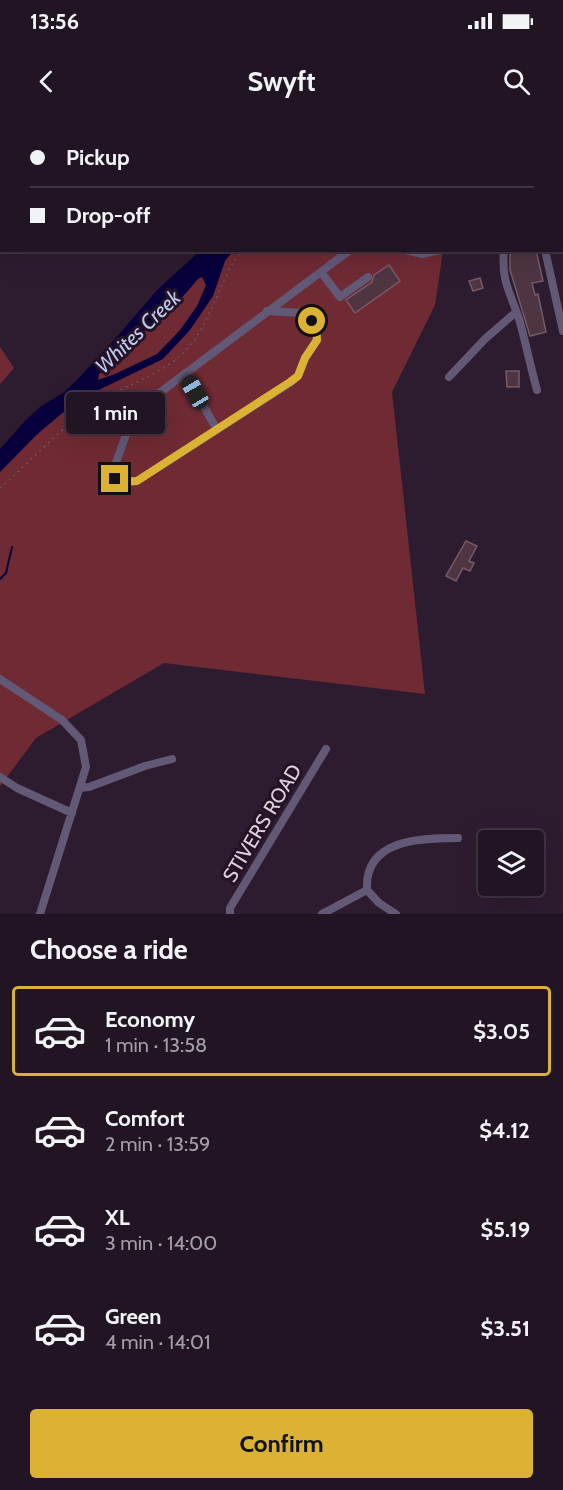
<!DOCTYPE html>
<html lang="en">
<head>
<meta charset="utf-8">
<style>
  :root { --surface:#221523; --page:#2e2230; --text:#f1f3f6; --muted:#a29fa6; --line:#3f3441; --accent:#dbb233 }
  body { margin:0; font-family:Cabin,sans-serif; background:var(--page); color:var(--text); height:100vh; display:flex; flex-direction:column; font-size:22px; white-space:nowrap }
  * { box-sizing:border-box; margin:0 }
  p { font-size:20px; color:var(--muted) }
  .icon { flex:none; width:33px; height:33px; fill:none; stroke:currentColor; stroke-width:2; stroke-linecap:round; stroke-linejoin:round }
  .map { position:relative; height:794px; overflow:hidden }
  .sheet { display:flex; flex-direction:column; background:var(--surface); flex:1 }
  .sheet>* { flex:none }
  .banner { position:absolute; left:0px; top:0px; width:564px; height:132px; box-shadow:0 6px 24px #0002,0 0 0 2px var(--line); display:grid; align-content:center; height:132px; padding:0 30px; background:var(--surface) }
  .fabs { position:absolute; left:478px; top:710px; display:grid; gap:12px }
  .fabs a { display:grid; place-items:center; width:66px; height:66px; border-radius:6px; background:var(--surface); box-shadow:0 6px 24px #0002,0 0 0 2px var(--line); font-size:30px }
  .end { position:absolute; width:27px; height:27px; margin:-14px; border:8px solid #dbb233; background:#111; box-shadow:0 0 0 3px #111 }
  .from { border-radius:50% }
  .bubble { position:absolute; height:42px; border-radius:6px; background:var(--surface); box-shadow:0 6px 24px #0002,0 0 0 2px var(--line); font-size:20px; font-weight:700; line-height:42px; text-align:center }
  .car { position:absolute; width:18px; height:36px; margin:-18px -9px; border-radius:8px; box-shadow:0 0 4px 2px #0007; background:linear-gradient(#222 24%,#8ab4d8 0 40%,#222 0 76%,#8ab4d8 0 86%,#222 0) }
  .banner b { display:flex; align-items:center; gap:21px; height:57px; font-size:22px }
  .banner b+b { border-top:2px solid var(--line) }
  .banner i { width:15px; height:15px; background:var(--text) }
  ul { padding:0; list-style:none }
  li { display:flex; align-items:center; gap:18px; height:90px; margin:0 12px 9px; padding:0 18px; border:3px solid transparent; border-radius:6px }
  li div { flex:1 }
  li b { display:block; font-size:22px }
  li em { font-style:normal; font-weight:700 }
  li.active { border-color:var(--accent) }
  li>.icon { width:54px; height:54px; stroke-width:1.5 }
  h2 { padding:0 30px; font-size:27px; line-height:72px }
  .cta { display:flex; gap:12px; margin-top:auto; padding:12px 30px }
  .cta a { flex:1; height:69px; border-radius:6px; background:var(--accent); color:#111; font-size:24px; font-weight:700; line-height:69px; text-align:center }
  .status { display:flex; justify-content:space-between; align-items:center; height:42px; padding:0 30px; background:var(--surface); direction:ltr }
  .status svg { height:16px; fill:currentColor }
  header { display:flex; justify-content:space-between; align-items:center; height:78px; padding:0 30px; background:var(--surface); font-size:27px; font-weight:700 }
  .map>svg:first-child { display:block }
</style>
</head>
<body>
<div class="status"><b>13:56</b><svg viewBox="0 0 49 12"><path d="M0 12V9h3v3zM5 12V6h3v6zM10 12V3h3v9zM15 12V0h3v12zM26 1h20v11H26zM47 4h2v5h-2z"/></svg></div>
<header><svg class="icon" aria-label="back" viewBox="0 0 24 24"><path d="M15 5l-7 7 7 7"/></svg>Swyft<svg class="icon" aria-label="search" viewBox="0 0 24 24"><circle cx="10" cy="10" r="6"/><path d="M15 15l6 6"/></svg></header>
<div class="map">
<svg width="563" height="794" viewBox="0 0 563 794">
  <rect width="100%" height="100%" fill="#2d1c2f"/>
  <!-- green -->
  <path fill="#6f2a34" d="M326,0H563V40L562,2H325Z
    M220,131H443L435,185L392,272L425,574L164,543L36,618L0,666V352Z
    M0,227L14,248L0,264Z"/>
  <!-- water -->
  <path fill="#07003c" fill-rule="evenodd" d="M200,131H233L225,141L213,176L190,210L163,239L78,280L35,316L0,352V329L26,300L40,287L63,273L76,261L114,220L159,168ZM202,157L206,165L197,186L180,210L157,234L115,254L98,260L99,254L114,245L150,205L173,188L198,159Z"/>
  <g fill="none" stroke-linecap="round" stroke-linejoin="round">
    <!-- stream -->
    <path stroke="#07003c" stroke-width="2" d="M0,459L6,453L12,427"/>
  </g>
  <!-- building -->
  <path fill="#4e3541" stroke="#765a67" stroke-width="1.5" d="M516,130H536L543,161L532,163L535,175L538,174L546,212L530,216L510,150V132Z
    M389,145L400,161L355,193L346,180L372,162L374,155Z
    M480,158L483,168L473,171L469,161Z
    M506,251H519V267H507Z
    M466,421L477,426L469,441L474,443L470,451L463,448L456,461L446,456Z"/>
  <g fill="none" stroke-linecap="round" stroke-linejoin="round">
    <!-- path -->
    <path stroke="#6a5b6c" stroke-width="1.5" stroke-dasharray="1.5 4.5" stroke-linecap="butt" d="M372,2L374,0
      M0,368C35,338 64,303 104,279C130,263 165,253 186,230C212,202 219,158 242,130"/>
    <!-- minor -->
    <path stroke="#625977" stroke-width="8" d="M19,2L21,0
      M0,17L2,16
      M562,96L563,97
      M405,130L422,134L440,130
      M504,130C501,163 511,173 520,202C526,225 531,248 537,270
      M545,130L563,211
      M321,152L340,177L368,157
      M267,191L301,193L312,200L316,209L317,220L305,238L298,256L290,263L137,361H119L113,356V351L134,292L350,130
      M185,253L217,310
      M449,257L485,219L516,192
      M0,559L62,600L81,620L86,647L40,794
      M0,657L17,668L72,693
      M80,668L89,667L145,646L172,639
      M367,770C364,719 421,718 458,718
      M367,770L379,783L396,794
      M230,794V788L326,629
      M322,794L367,770"/>
  </g>
  <g fill="none" stroke-linecap="round" stroke-linejoin="round">
    <!-- route -->
    <path stroke="#dbb233" stroke-width="8" d="M115,359L124,362L137,361L290,262L298,256L305,238L317,220L316,208L312,201"/>
  </g>
  <g text-anchor="middle" stroke-width="6" stroke-linejoin="round" paint-order="stroke">
    <!-- street labels -->
    <g font-size="20" fill="#dacfdb" stroke="#231325">
      <text transform="translate(262 703) rotate(-59)" y="7">STIVERS ROAD</text>
    </g>
    <!-- water labels -->
    <g font-size="21" font-style="italic" fill="#c0cbf2" stroke="#231325">
      <text transform="translate(138 212) rotate(-44)" y="7">Whites Creek</text>
    </g>
  </g>
</svg>
<div class="fabs">
<a><svg class="icon" aria-label="layers" viewBox="0 0 24 24"><path d="M12 4l9 5-9 5-9-5zM3 14l9 5 9-5"/></svg></a>
</div>
<i class="end from" style="left:312px;top:201px"></i>
<i class="end" style="left:115px;top:359px"></i>
<div class="bubble" style="left:66px;top:272px;width:99px">1 min</div>
<i class="car" style="left:195px;top:272px;rotate:330deg"></i>
<div class="banner">
<b><i class="from"></i>Pickup</b>
<b><i></i>Drop-off</b>
</div>
</div>
<section class="sheet">
<h2>Choose a ride</h2>
<ul>
<li class="active"><svg class="icon" aria-label="car" viewBox="0 0 24 24"><path d="M5 17H2v-5l4-1 3-4h7l3 4 3 1v5h-3M9 17h6M6 11h13"/><circle cx="7" cy="17" r="2"/><circle cx="17" cy="17" r="2"/></svg><div><b>Economy</b><p>1 min · 13:58</p></div><em>$3.05</em></li>
<li><svg class="icon" aria-label="car" viewBox="0 0 24 24"><path d="M5 17H2v-5l4-1 3-4h7l3 4 3 1v5h-3M9 17h6M6 11h13"/><circle cx="7" cy="17" r="2"/><circle cx="17" cy="17" r="2"/></svg><div><b>Comfort</b><p>2 min · 13:59</p></div><em>$4.12</em></li>
<li><svg class="icon" aria-label="car" viewBox="0 0 24 24"><path d="M5 17H2v-5l4-1 3-4h7l3 4 3 1v5h-3M9 17h6M6 11h13"/><circle cx="7" cy="17" r="2"/><circle cx="17" cy="17" r="2"/></svg><div><b>XL</b><p>3 min · 14:00</p></div><em>$5.19</em></li>
<li><svg class="icon" aria-label="car" viewBox="0 0 24 24"><path d="M5 17H2v-5l4-1 3-4h7l3 4 3 1v5h-3M9 17h6M6 11h13"/><circle cx="7" cy="17" r="2"/><circle cx="17" cy="17" r="2"/></svg><div><b>Green</b><p>4 min · 14:01</p></div><em>$3.51</em></li>
</ul>
<div class="cta"><a>Confirm</a></div>
</section>
</body>
</html>
